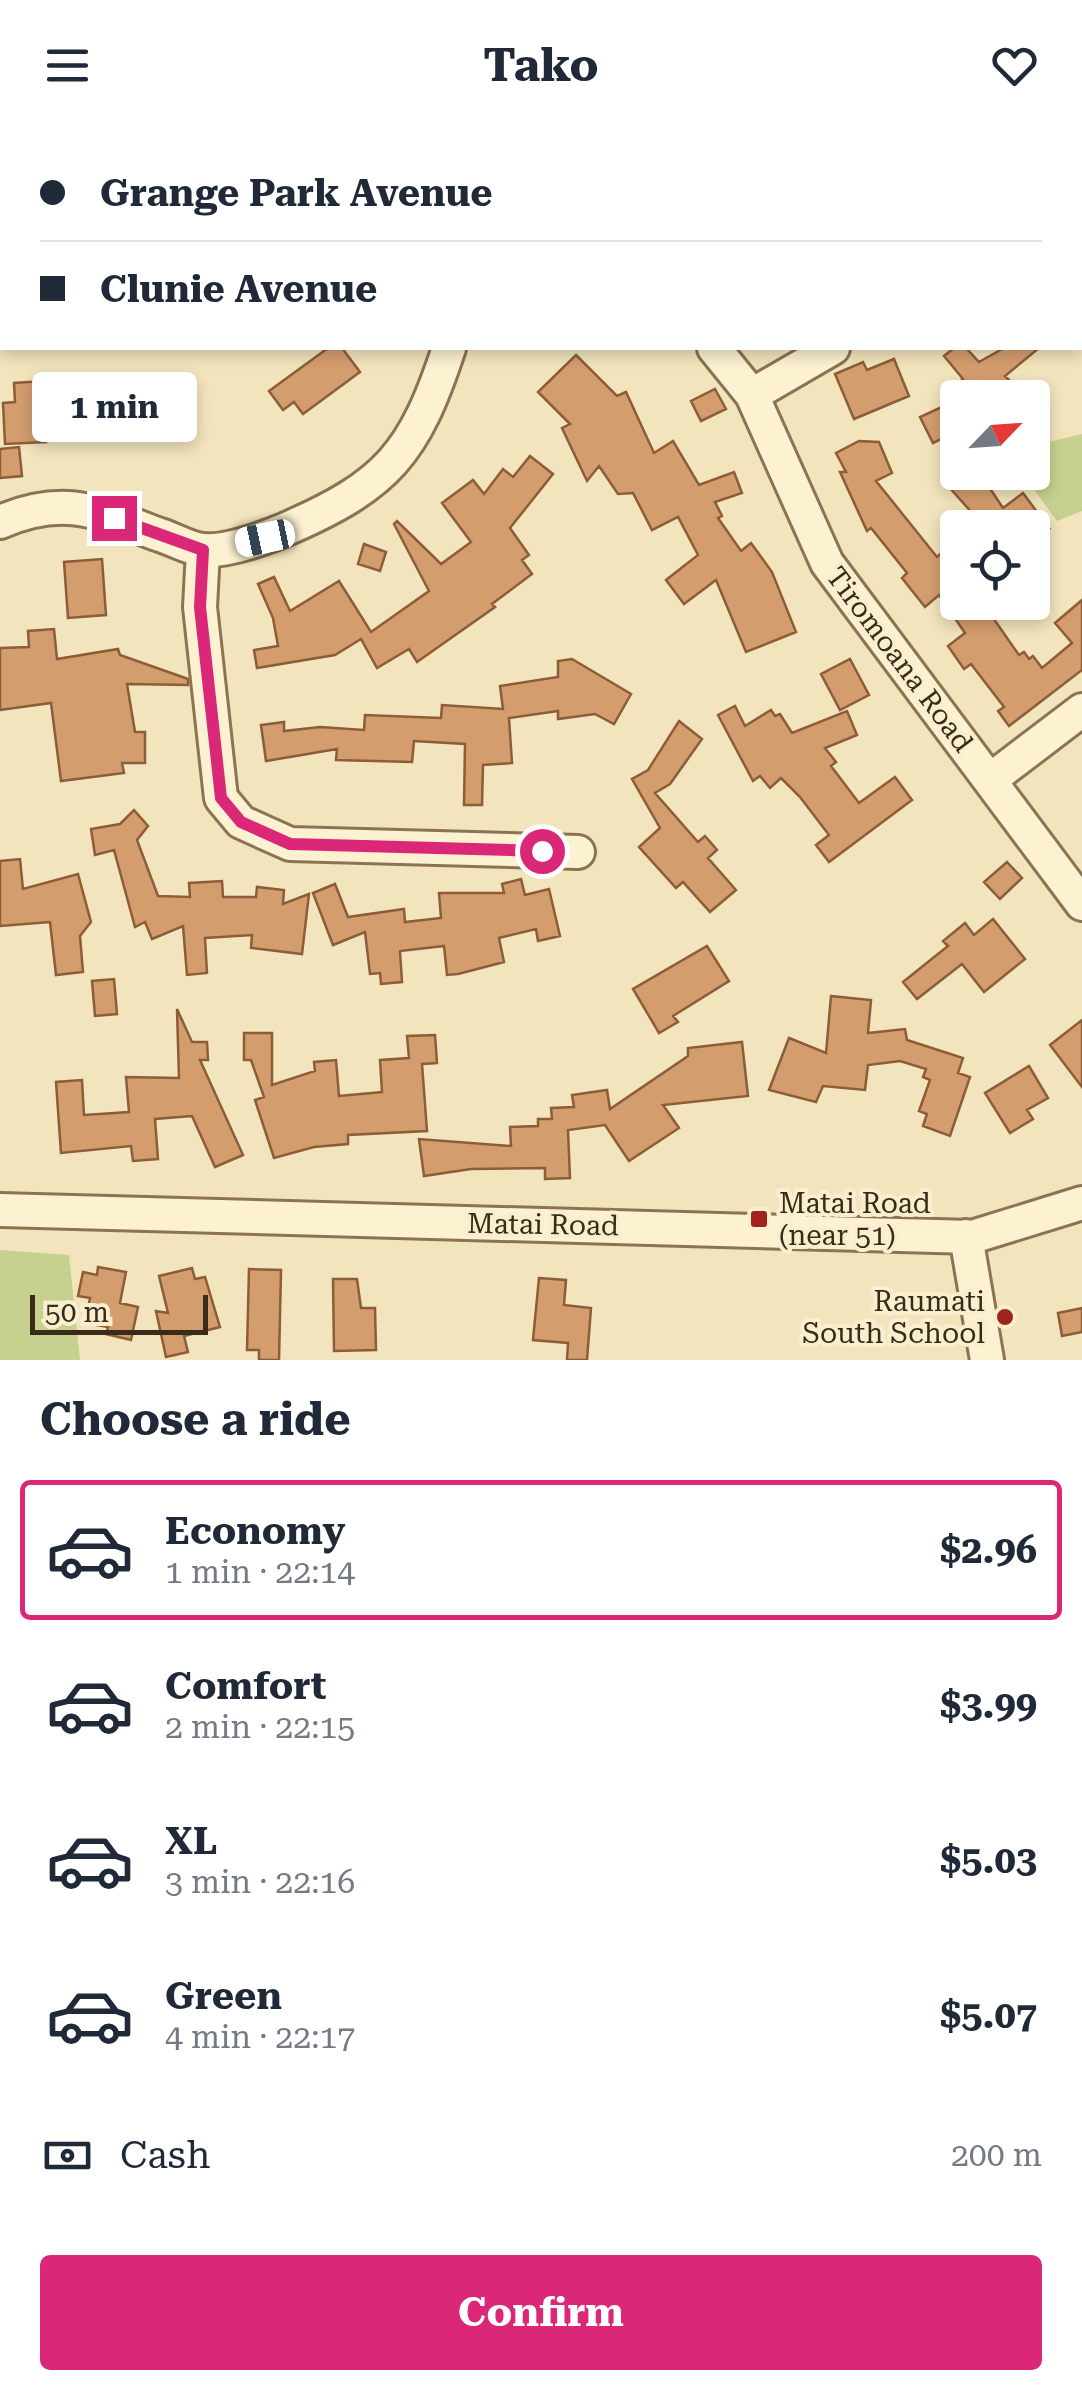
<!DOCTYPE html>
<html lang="en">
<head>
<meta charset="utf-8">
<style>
  :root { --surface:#fff; --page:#f2f2f3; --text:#1f2937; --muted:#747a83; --line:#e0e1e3; --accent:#db2777 }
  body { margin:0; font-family:"Roboto Serif",serif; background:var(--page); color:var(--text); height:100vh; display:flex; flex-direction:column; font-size:38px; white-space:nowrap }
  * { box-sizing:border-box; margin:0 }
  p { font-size:32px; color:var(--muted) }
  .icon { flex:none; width:55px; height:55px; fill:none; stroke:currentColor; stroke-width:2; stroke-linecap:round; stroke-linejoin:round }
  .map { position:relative; height:1230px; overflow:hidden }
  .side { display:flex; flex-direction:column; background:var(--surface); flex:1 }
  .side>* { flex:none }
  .banner { position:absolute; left:0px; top:0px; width:1082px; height:220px; box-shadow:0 5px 15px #0003; display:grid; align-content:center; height:220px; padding:0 40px; background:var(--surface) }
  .needle { width:65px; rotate:65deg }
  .tools { position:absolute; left:940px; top:250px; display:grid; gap:20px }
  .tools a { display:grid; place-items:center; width:110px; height:110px; border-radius:10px; background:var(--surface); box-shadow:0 5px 15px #0003; font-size:50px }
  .scale { position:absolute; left:30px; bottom:25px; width:178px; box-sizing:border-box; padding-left:10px; border:5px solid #392a1a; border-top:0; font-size:28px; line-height:35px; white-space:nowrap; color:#392a1a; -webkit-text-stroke:8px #f9eecd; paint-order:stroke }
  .end { position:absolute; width:45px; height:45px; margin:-22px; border:12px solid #db2777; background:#fff; box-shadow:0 0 0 5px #fff }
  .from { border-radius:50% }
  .bubble { position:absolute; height:70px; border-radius:10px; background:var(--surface); box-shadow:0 5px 15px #0003; font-size:32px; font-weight:700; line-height:70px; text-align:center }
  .car { position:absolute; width:30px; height:60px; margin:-30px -15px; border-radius:12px; box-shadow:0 0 8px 2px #0007; background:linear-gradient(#fff 24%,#345 0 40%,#fff 0 76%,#345 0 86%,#fff 0) }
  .banner b { display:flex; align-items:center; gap:35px; height:95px; font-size:38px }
  .banner b+b { border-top:2px solid var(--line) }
  .banner i { width:25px; height:25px; background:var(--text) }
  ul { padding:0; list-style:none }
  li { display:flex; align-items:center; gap:30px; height:140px; margin:0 20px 15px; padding:0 20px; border:5px solid transparent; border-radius:10px }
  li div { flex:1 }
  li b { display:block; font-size:38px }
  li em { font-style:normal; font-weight:700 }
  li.current { border-color:var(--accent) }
  li>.icon { width:90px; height:90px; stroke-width:1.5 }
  h2 { padding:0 40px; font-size:45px; line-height:120px }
  .pay { display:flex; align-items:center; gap:25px; height:110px; padding:0 40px; font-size:38px }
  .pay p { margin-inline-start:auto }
  .primary-button { display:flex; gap:20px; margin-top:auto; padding:20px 40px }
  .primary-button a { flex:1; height:115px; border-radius:10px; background:var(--accent); color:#fff; font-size:40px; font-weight:700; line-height:115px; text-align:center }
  header { display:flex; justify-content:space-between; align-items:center; height:130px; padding:0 40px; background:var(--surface); font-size:45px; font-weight:700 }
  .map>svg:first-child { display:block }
</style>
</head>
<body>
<header><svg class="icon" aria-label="menu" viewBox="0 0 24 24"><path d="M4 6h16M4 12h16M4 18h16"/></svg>Tako<svg class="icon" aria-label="heart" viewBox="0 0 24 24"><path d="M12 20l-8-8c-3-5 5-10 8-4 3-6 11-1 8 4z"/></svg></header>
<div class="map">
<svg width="1082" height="1230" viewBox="0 0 1082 1230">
  <rect width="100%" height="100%" fill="#f2e4bc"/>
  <!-- green -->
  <path fill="#c6d190" d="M1082,304V381L1057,391L1022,343L1032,342L1033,316Z
    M0,1120L69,1125L80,1230H0Z"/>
  <!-- building -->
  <path fill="#d49d6e" stroke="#8c5d38" stroke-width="2.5" d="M328,218H342L360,242L303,284L294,272L283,280L269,261Z
    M954,218H966L979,232L1004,218H1039L1005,246L1017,258L1005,268H970L957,254L963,249L944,226Z
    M576,225L617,266L626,262L654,323L673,311L699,355L734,342L742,363L715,372L722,386L718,388L741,421L751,413L772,442L796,502L746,522L716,450L684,474L666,450L698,425L678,387L652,400L633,363L618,364L599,336L587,351L562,298L570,294L538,262Z
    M894,229L909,266L854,289L835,244L863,232L867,240Z
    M43,251L44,273L59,272L60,295L45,296L46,312L5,314L3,273L15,272L14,253Z
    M715,259L726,279L701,291L691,271Z
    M946,275L958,301L933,313L920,287Z
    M859,311L879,312L892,343L876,351L937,427L946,419L958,432V472H982L1019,525L1024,522L1029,529L1033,526L1042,538L1072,513L1055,493L1082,470V540L1009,596L998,581L1004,577L971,534L964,539L948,516L965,503L939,465L925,477L902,448L907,443L871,398L867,401L840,342H846L836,323Z
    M19,317L22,346L0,348V319Z
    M530,326L553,344L510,398L529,425L522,430L532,444L492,474L495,477L417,532L409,519L377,538L361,509L335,525L257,538L254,520L278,516L273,488L258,454L274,447L290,481L339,451L371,502L429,461L394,394L397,391L441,434L471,412L442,373L473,350L484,364L503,339L513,347Z
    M971,342H979L1003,378L1023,363L1049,398H978L982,394L949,357Z
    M364,414L386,422L380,441L358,434Z
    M102,429L106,485L68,488L64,432Z
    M54,499L57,529L118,519L120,525L188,549V555L127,554L135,602H145V633H122L124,643L61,651L51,573L0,580V518L29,517L28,501Z
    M572,529L631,564L614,594L595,584L558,589V581L509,588L512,633L483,635L482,675H464L465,614L414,611L412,632L336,630L337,619L266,631L261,595L284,592V601L320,597L364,600L365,585L441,588L442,575L503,579L500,556L558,547V531Z
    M850,529L869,565L840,580L821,544Z
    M735,576L745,596L771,580L775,586L780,584L792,603L847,581L857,605L825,618L836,632L831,636L859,673L895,647L912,670L829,732L816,715L829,705L800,667L781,648L770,658L760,646L753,651L718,585Z
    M679,591L702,609L670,654L655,663L698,712L705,706L717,720L708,728L736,760L710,782L683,752L676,758L639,717L660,698L632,649L648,640Z
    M134,680L148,696L137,710L158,766L190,767L189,753L222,751L223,767H256L257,757L284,760L283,774L309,764L302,824L251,818L252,805L205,808L207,843L187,845L183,796L152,809L145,792L135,797L114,720L95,725L91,699L120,694Z
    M20,729L23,759L78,744L91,792L80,806L83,842L56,845L50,792L0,796V731Z
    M1007,732L1022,748L1000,769L984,752Z
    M521,749L525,765L549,759L560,806L538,811L536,799L499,808L504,832L458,844L447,845L444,816L400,821L402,852L381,854L380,843L370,844L365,802L333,815L313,763L335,754L348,787L404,779L405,792L441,788L439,763H504L502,754Z
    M993,789L1025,829L984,862L962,834L917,869L903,852L948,816L943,811L965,793L974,805Z
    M707,816L729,851L673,886L678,892L659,903L633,859Z
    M114,849L117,884L95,886L92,851Z
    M831,866L871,870L868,903L905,899L907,910L963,928L958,943L970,947L950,1006L923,996L927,984L919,981L930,950L923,947L926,939L900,931L868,935L865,960L823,956L816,972L769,960L789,908L826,923Z
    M177,879L192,912H207L208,930H200L243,1025L215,1037L192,986L155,989L158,1029L133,1031L131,1016L61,1023L56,952L82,950L84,985L129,982L126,947L179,948Z
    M1082,890V957L1050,915Z
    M244,903H272V955L315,941L314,932L336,930L339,966L382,962L380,930L409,928L407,906L435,905L437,933L422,934L427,1001L348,1005V1014L314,1017L274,1028L255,970L264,967L251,930H244Z
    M742,912L748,966L663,975L679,998L629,1031L605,995L568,1000L570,1048L545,1049V1038L471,1039L424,1046L419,1009L511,1016L510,997L538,996V989H552L551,978L574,977L572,965L607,960L610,979L688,926V918Z
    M1029,936L1048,968L1027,980L1033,989L1010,1003L985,963Z
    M98,1137L126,1142L120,1173L138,1177L131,1210L106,1204L108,1197L85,1193L90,1168L78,1166L83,1142L97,1145Z
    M192,1138L195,1149L205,1147L220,1197L184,1206L188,1222L166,1227L156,1181L168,1183L159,1146Z
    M249,1139L281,1140L279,1230H259V1220H247Z
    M539,1148L566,1150L564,1175L591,1178L587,1230H567L568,1213L533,1210Z
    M333,1149H357L361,1178H375L376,1220L334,1221Z
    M1082,1178V1202L1062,1206L1058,1183Z"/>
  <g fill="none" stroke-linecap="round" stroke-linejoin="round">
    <defs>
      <path id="minor" d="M430,0L432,2
        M1080,81L1082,80
        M714,218L752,265L827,433L1082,774
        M752,265L833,218
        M0,392C65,364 98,382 160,405C173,409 190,419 203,420C227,422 262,409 284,400C388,355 414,324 449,218
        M203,421L200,477L221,668L241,692L290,714L578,722
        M990,650L1082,580
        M0,1080L972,1107L1082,1073
        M966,1106L987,1230"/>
    </defs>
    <!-- minor casing -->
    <use href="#minor" stroke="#8b7354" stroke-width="38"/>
    <!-- minor -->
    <use href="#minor" stroke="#fcf1d0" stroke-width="32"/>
  </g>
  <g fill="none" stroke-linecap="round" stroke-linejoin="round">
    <!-- route -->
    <path stroke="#db2777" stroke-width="12" d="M114,388L203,420L200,477L221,668L241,692L290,714L542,721"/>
  </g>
  <!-- markers -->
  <g fill="#a0231e" stroke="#f9eecd" stroke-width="4">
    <rect x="749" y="1079" width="20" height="20" rx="5"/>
    <circle cx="1005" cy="1187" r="10"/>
  </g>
  <g text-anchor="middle" stroke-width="8" stroke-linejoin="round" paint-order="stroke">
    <!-- street labels -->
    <g font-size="28" fill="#392a1a" stroke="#f9eecd">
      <text transform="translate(900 529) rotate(53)" y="10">Tiromoana Road</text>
      <text transform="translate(543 1094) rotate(1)" y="10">Matai Road</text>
    </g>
    <!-- poi labels -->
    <g font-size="28" fill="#392a1a" stroke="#f9eecd" text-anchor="start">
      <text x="779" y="1083">Matai Road<tspan x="779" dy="32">(near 51)</tspan></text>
      <text x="985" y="1181" text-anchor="end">Raumati<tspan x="985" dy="32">South School</tspan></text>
    </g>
  </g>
</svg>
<div class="tools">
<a><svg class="needle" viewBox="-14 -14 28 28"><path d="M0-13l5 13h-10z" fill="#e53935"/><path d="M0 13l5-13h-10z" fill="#747a83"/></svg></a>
<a><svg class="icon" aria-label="locate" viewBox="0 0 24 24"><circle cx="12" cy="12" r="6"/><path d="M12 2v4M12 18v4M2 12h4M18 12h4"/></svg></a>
</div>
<div class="scale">50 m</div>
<i class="end from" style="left:542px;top:721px"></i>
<i class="end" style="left:114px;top:388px"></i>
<div class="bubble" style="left:32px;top:242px;width:165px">1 min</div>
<i class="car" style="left:265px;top:408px;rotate:258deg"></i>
<div class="banner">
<b><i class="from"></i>Grange Park Avenue</b>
<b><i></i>Clunie Avenue</b>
</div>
</div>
<section class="side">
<h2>Choose a ride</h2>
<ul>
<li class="current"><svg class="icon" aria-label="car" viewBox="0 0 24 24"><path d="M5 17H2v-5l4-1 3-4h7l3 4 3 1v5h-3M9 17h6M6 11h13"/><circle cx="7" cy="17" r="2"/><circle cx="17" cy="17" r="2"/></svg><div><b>Economy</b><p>1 min · 22:14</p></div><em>$2.96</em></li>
<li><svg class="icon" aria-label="car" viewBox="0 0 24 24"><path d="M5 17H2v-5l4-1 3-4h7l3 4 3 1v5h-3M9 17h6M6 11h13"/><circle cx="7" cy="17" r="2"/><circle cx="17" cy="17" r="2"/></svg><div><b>Comfort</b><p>2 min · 22:15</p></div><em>$3.99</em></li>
<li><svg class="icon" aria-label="car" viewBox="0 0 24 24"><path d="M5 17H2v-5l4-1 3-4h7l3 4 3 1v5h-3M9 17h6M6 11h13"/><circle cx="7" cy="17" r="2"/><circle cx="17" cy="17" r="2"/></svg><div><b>XL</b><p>3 min · 22:16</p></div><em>$5.03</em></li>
<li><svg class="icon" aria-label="car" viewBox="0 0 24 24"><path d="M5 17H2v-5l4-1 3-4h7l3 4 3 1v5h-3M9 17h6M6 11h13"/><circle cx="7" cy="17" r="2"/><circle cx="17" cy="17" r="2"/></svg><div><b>Green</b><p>4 min · 22:17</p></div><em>$5.07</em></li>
</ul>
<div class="pay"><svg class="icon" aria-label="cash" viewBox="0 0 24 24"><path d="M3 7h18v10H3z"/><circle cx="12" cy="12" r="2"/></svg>Cash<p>200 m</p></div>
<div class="primary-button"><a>Confirm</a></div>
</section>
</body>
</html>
